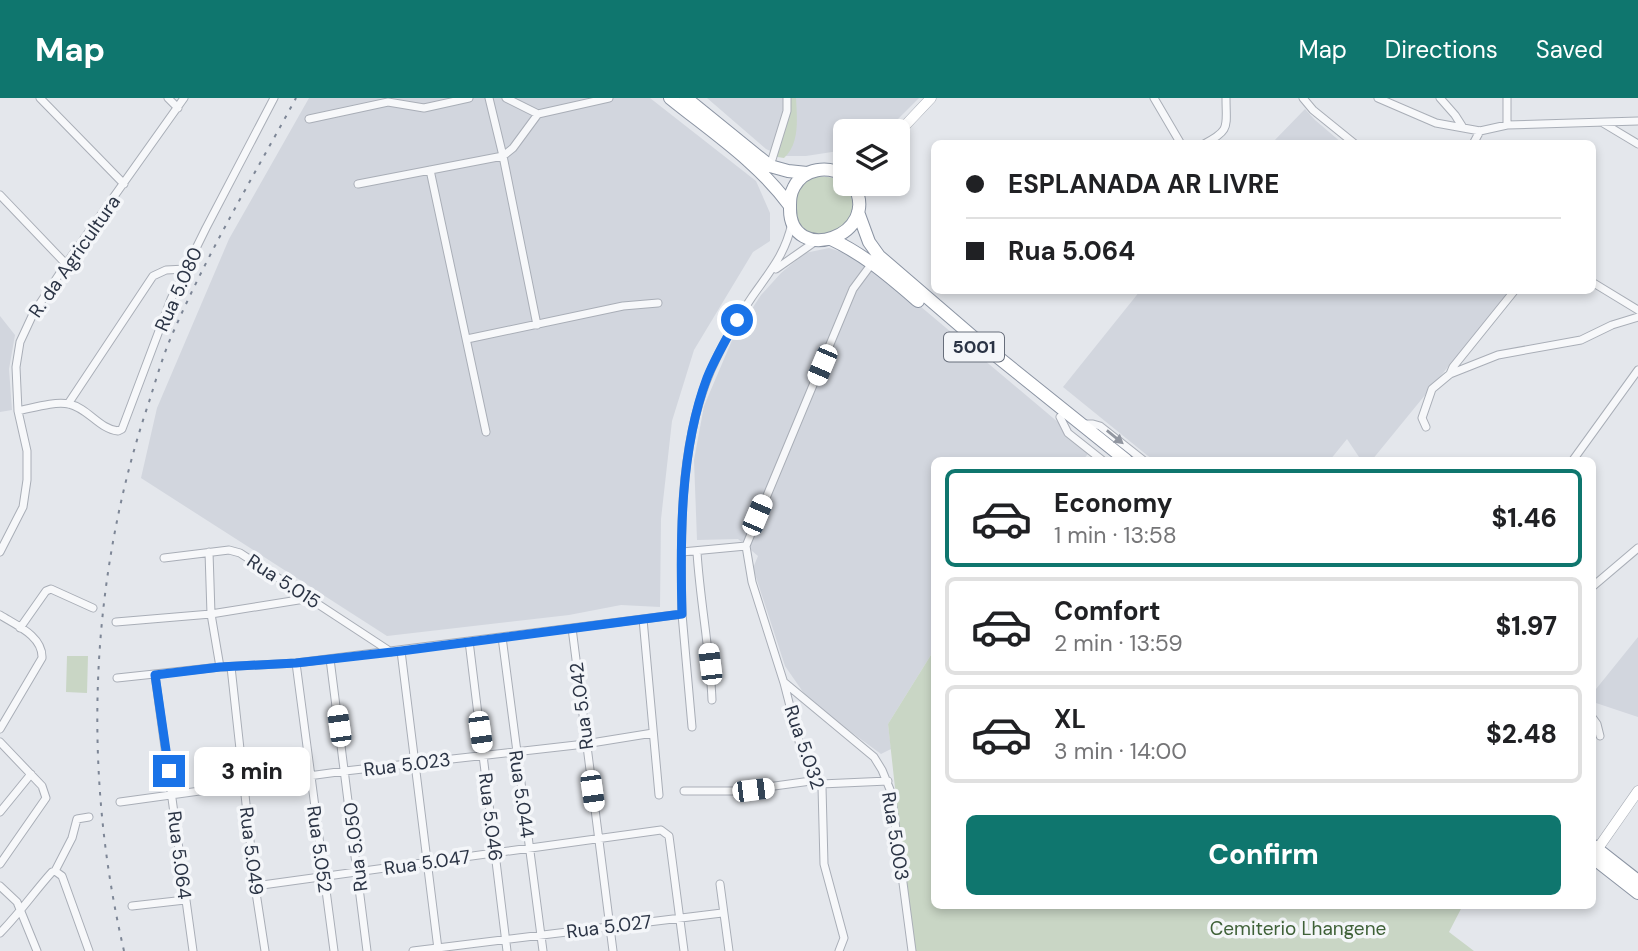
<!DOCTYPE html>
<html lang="en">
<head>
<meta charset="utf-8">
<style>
  :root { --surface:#fff; --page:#f6f6f6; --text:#202124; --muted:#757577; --line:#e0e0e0; --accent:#0f766e }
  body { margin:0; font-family:"DM Sans",sans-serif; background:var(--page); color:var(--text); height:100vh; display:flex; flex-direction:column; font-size:26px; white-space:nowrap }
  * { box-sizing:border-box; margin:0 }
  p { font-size:23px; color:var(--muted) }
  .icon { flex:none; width:38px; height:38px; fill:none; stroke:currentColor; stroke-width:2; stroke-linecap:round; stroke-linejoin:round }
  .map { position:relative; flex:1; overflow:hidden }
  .panel { position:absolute; left:931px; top:359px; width:665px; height:452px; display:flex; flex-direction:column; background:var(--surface); border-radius:10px; box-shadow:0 4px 10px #0003 }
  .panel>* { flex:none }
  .top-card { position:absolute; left:931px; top:42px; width:665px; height:154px; border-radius:10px; box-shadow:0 4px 10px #0003; display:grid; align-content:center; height:154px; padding:0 35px; background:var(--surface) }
  .buttons { position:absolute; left:833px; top:21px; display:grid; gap:14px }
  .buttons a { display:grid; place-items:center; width:77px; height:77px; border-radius:10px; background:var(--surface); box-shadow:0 4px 10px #0003; font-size:35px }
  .end { position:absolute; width:32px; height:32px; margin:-16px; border:9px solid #1a73e8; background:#fff; box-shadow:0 0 0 4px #fff }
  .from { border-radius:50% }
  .bubble { position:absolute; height:49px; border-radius:10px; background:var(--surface); box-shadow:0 4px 10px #0003; font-size:23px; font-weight:800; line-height:49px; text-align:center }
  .car { position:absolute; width:21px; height:42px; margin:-21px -10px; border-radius:9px; box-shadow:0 0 5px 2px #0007; background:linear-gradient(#fff 24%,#345 0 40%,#fff 0 76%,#345 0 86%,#fff 0) }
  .top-card b { display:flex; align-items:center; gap:24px; height:66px; font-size:26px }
  .top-card b+b { border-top:2px solid var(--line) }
  .top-card i { width:18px; height:18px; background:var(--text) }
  ul { padding:12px 0 0; list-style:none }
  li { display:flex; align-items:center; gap:21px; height:98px; margin:0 14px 10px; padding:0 21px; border:4px solid var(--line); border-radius:10px }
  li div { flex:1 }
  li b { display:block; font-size:26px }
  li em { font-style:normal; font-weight:800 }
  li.selected { border-color:var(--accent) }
  li>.icon { width:63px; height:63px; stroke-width:1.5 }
  .primary-button { display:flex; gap:14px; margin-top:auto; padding:14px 35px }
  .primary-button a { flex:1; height:80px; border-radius:10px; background:var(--accent); color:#fff; font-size:28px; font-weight:800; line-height:80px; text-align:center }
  header { display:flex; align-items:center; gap:42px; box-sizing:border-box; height:98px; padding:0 35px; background:var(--accent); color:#fff }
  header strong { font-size:33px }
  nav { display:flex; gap:38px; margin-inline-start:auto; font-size:24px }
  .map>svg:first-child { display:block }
</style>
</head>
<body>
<header>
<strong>Map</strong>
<nav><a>Map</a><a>Directions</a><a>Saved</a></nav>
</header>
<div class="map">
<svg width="1638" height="853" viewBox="0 0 1638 853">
  <rect width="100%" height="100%" fill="#e4e7ec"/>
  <!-- built -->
  <path fill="#d2d6de" d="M309,0H650L756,83L770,115V143L753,154L694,252L672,323L661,421L660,509L621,507L569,517L387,538L141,380L157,310L229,141Z
    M707,0H919L886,33H845V52L806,58H781L766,51Z
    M1305,11L1315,22L1342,45H1272Z
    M829,150L848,156L876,171L1091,352L1083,362H934V552L888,626L891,651L881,656L825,615L803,594L785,568L753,470L758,458L738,441L697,442L694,362L704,308L733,240L761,197L781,175L805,155Z
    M1140,193H1510L1372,362H1361L1347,341L1330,362H1153L1063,289Z
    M0,218L15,237L9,271L12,312L0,314Z
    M1638,539V619L1593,604L1592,596Z"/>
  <!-- green -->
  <path fill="#c9d6c5" d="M789,0H796C797,20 800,46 784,60L771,58Z
    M813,79C845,75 855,93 853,122L816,143L788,114L794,91Z
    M934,552V807H1463L1449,834L1474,853H913L888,626Z
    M67,558H88L87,595L66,594Z"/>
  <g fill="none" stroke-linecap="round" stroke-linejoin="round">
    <defs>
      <path id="street" d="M40,0L124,86
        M168,0L178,10
        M489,0L503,58L537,227
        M506,0L538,16L609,0
        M1154,0L1181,46
        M1303,0L1313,12L1355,46
        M1378,0L1436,25L1480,33L1507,27L1638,23
        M1440,0L1455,17L1462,28
        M1507,0V27
        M309,21L388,4L424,10L469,0
        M1603,25L1638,46
        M1204,46C1231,32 1226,29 1226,0
        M1473,46L1480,33
        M770,68L787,13V0
        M430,72L486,334
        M358,86L503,58L513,50L538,16
        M0,97L66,166
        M776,171L816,143
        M1592,184L1638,212
        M467,241L623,208L658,205
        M1450,276L1453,269L1515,192
        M68,306L153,178L166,172L186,171
        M18,313C33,310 54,303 69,306C88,310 99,331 118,333L122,331L171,201L206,130L274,0
        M1060,319L1068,335L1102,362
        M1083,326H1093L1100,328L1143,362
        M1426,329L1422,320L1432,291L1450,276L1498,257L1581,242L1612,227L1638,219
        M1573,362L1638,272
        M0,454L23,409L27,382V353L18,313L16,269L20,244L33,216L66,166L184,0
        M209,454L211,516L220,569
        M682,454L746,448
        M697,454C700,503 710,552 712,602
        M164,460L229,452L240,455L391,554
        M1592,489L1638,450
        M682,516L692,629
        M0,517C16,527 43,538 42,560L0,631
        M643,521L659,697
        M116,524L211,516L311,500
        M20,530L46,493L51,491L93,510
        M572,530L613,853
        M502,539L543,853
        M469,543L507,853
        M401,553L438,851
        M330,561L367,853
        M296,565L334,853
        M231,569L255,788L265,853
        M155,577L193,853
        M117,580L220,569L296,565L682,516C680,433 679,334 717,259C727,238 739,218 752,199C770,173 785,157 792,125
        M785,585L874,659L882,672L891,694L912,853
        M1592,619L1597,626L1600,638
        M0,644L42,688L46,700L0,766
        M821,686L888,683
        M684,693H738L818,682
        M120,704L345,673L585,646L653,635
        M0,714L31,676
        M55,773L62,778L89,853
        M55,773L72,740L77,721L89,719
        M720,786L729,853
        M0,788L17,804L37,853
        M255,788L661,732L669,738L684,853
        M132,808L185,802
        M0,835C19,816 34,794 52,774L55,773
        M413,853L722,815
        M839,853L844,840L824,766L822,689L809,672L801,651L784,585L752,484L746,448L853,191L873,164"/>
      <path id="secondary" d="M898,35L931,0
        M1594,756L1638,693"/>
      <path id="highway" d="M670,0C712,34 758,64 790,108
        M686,0L770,68L788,73L807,75
        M845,78C828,67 804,70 794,89C790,96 790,102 790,110C789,169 884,138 853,86
        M858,114L869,144L879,158L979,244L1126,362
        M831,141C865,157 890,179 918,203
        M1592,747L1638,783
        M1592,759L1638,795"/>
    </defs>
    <!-- street casing -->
    <use href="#street" stroke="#a9aeb7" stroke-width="9"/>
    <!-- secondary casing -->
    <use href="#secondary" stroke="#a9aeb7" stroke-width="11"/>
    <!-- highway casing -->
    <use href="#highway" stroke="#8b94a3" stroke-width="14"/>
    <!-- street -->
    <use href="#street" stroke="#f7f8fa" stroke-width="7"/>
    <!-- secondary -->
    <use href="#secondary" stroke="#fff" stroke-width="10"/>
    <!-- highway -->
    <use href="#highway" stroke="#fff" stroke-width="12"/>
    <!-- rail -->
    <path stroke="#7d8696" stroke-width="2" stroke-dasharray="3.5 7" stroke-linecap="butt" d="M124,853C82,672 89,481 149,304C155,285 161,264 169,244C205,159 252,81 296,0"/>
  </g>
  <!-- one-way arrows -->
  <defs><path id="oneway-solid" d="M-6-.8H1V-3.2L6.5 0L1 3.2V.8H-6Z" transform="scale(1.75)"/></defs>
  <use fill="#9196a0" href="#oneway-solid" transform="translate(1115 339) rotate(39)"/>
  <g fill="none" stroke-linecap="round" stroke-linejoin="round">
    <!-- route -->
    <path stroke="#1a73e8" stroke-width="9" d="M169,673L155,577L220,569L296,565L401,553L682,516C680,440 680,352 707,280C715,260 726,241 737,222"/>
  </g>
  <g text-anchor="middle" stroke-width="7" stroke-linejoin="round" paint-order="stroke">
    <!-- shield labels -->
    <rect fill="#f4f6f9" stroke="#676e7b" stroke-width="2" x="944" y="234.5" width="60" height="29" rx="5"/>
    <g font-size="18" font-weight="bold" fill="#2b3445">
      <text x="974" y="255">5001</text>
    </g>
    <!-- street labels -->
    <g font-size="19" fill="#2b3445" stroke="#f4f6f9">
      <text transform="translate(74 158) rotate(-55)" y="7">R. da Agricultura</text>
      <text transform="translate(178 191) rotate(-66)" y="7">Rua 5.080</text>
      <text transform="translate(284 483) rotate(33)" y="7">Rua 5.015</text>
      <text transform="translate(581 608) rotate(-97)" y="7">Rua 5.042</text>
      <text transform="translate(805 649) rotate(71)" y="7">Rua 5.032</text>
      <text transform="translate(407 666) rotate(-7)" y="7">Rua 5.023</text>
      <text transform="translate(522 696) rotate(82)" y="7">Rua 5.044</text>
      <text transform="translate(491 719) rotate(83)" y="7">Rua 5.046</text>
      <text transform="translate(896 738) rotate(81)" y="7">Rua 5.003</text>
      <text transform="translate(355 749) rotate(-97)" y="7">Rua 5.050</text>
      <text transform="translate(320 751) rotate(82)" y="7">Rua 5.052</text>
      <text transform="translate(252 753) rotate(83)" y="7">Rua 5.049</text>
      <text transform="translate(180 757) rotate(83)" y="7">Rua 5.064</text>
      <text transform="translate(427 764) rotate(-8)" y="7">Rua 5.047</text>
      <text transform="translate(609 828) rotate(-7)" y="7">Rua 5.027</text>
    </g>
    <!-- park labels -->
    <g font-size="19" fill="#3f6138" stroke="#f4f6f9">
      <text x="1298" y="837">Cemiterio Lhangene</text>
    </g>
  </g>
</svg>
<div class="buttons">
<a><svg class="icon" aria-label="layers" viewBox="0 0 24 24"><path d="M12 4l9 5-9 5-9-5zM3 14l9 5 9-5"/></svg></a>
</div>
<i class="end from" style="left:737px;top:222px"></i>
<i class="end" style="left:169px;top:673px"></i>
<div class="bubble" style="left:194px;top:649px;width:116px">3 min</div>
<i class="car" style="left:822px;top:267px;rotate:203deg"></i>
<i class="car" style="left:757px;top:417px;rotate:23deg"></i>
<i class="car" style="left:710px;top:566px;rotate:353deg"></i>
<i class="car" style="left:339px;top:628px;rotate:352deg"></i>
<i class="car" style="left:480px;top:634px;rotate:172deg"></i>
<i class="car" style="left:753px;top:692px;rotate:83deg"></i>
<i class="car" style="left:592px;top:693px;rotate:172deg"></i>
<div class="top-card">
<b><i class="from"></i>ESPLANADA AR LIVRE</b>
<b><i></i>Rua 5.064</b>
</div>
<section class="panel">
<ul>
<li class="selected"><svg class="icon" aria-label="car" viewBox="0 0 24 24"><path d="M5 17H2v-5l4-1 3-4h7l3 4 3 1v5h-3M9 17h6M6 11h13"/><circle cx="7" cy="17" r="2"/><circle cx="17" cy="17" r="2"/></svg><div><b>Economy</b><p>1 min · 13:58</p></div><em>$1.46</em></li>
<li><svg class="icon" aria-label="car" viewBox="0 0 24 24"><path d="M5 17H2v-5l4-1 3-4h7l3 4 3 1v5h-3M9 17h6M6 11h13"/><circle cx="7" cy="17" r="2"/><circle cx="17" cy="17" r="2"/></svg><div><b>Comfort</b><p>2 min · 13:59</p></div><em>$1.97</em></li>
<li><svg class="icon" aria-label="car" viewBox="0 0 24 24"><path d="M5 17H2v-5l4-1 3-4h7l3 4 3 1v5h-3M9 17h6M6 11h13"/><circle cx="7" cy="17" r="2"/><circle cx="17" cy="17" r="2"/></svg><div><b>XL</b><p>3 min · 14:00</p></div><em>$2.48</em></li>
</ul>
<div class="primary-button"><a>Confirm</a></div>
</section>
</div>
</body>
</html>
